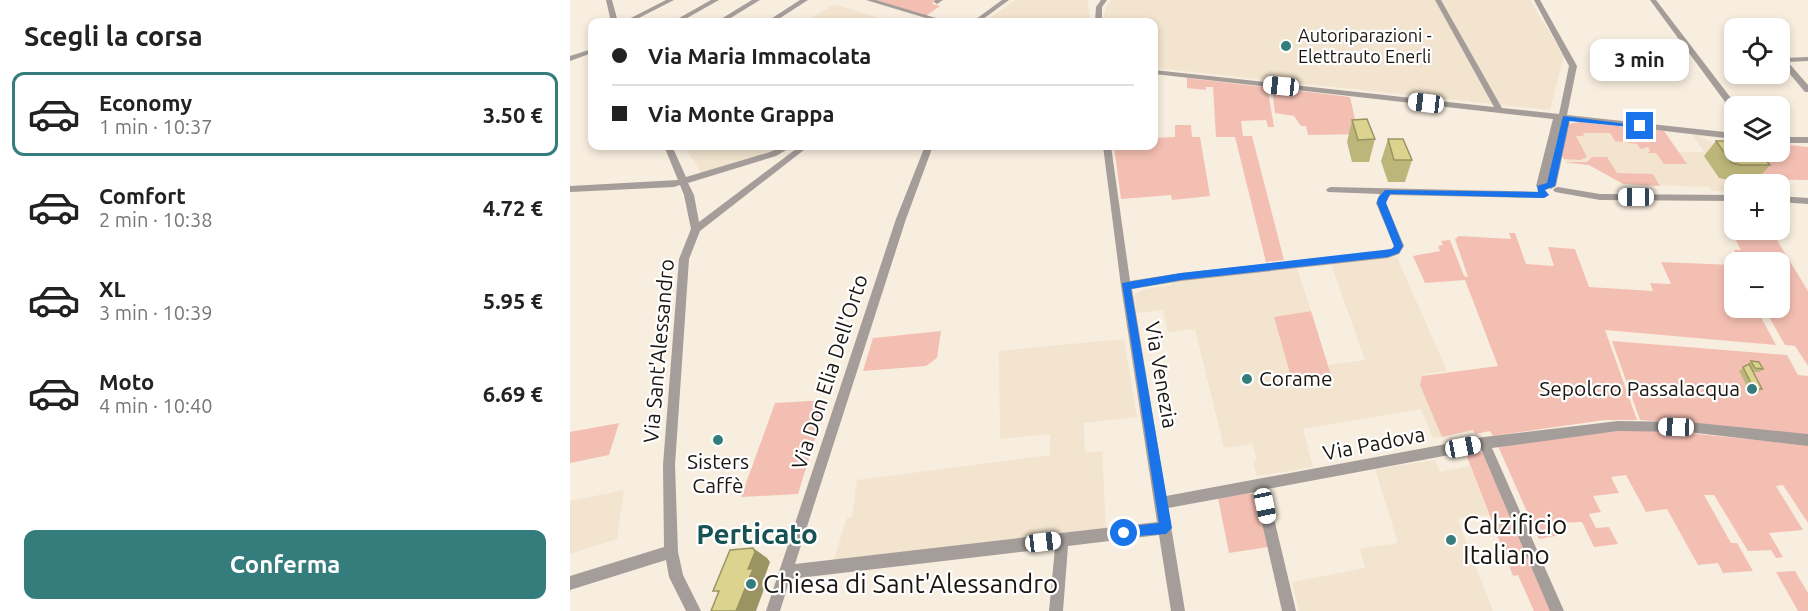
<!DOCTYPE html>
<html lang="it">
<head>
<meta charset="utf-8">
<style>
  :root { --surface:#fff; --page:#f6f6f6; --text:#222; --muted:#767676; --line:#e0e0e0; --accent:#347d7c }
  body { margin:0; font-family:Ubuntu,sans-serif; background:var(--page); color:var(--text); height:100vh; display:flex; flex-direction:column; font-size:22px; white-space:nowrap }
  * { box-sizing:border-box; margin:0 }
  p { font-size:20px; color:var(--muted) }
  .icon { flex:none; width:33px; height:33px; fill:none; stroke:currentColor; stroke-width:2; stroke-linecap:round; stroke-linejoin:round }
  .map { position:relative; flex:1; overflow:hidden }
  .sheet { display:flex; flex-direction:column; background:var(--surface); width:570px }
  .sheet>* { flex:none }
  .guide { position:absolute; left:18px; top:18px; width:570px; height:132px; border-radius:12px; box-shadow:0 3px 9px #0003; display:grid; align-content:center; height:132px; padding:0 24px; background:var(--surface) }
  .controls { position:absolute; left:1154px; top:18px; display:grid; gap:12px }
  .controls a { display:grid; place-items:center; width:66px; height:66px; border-radius:12px; background:var(--surface); box-shadow:0 3px 9px #0003; font-size:30px }
  .end { position:absolute; width:27px; height:27px; margin:-14px; border:8px solid #1a73e8; background:#fff; box-shadow:0 0 0 3px #fff }
  .from { border-radius:50% }
  .bubble { position:absolute; height:42px; border-radius:12px; background:var(--surface); box-shadow:0 3px 9px #0003; font-size:20px; font-weight:600; line-height:42px; text-align:center }
  .car { position:absolute; width:18px; height:36px; margin:-18px -9px; border-radius:8px; box-shadow:0 0 4px 2px #0007; background:linear-gradient(#fff 24%,#345 0 40%,#fff 0 76%,#345 0 86%,#fff 0) }
  .guide b { display:flex; align-items:center; gap:21px; height:57px; font-size:22px }
  .guide b+b { border-top:2px solid var(--line) }
  .guide i { width:15px; height:15px; background:var(--text) }
  ul { padding:0; list-style:none }
  li { display:flex; align-items:center; gap:18px; height:84px; margin:0 12px 9px; padding:0 12px; border:3px solid transparent; border-radius:12px }
  li div { flex:1 }
  li b { display:block; font-size:22px }
  li em { font-style:normal; font-weight:600 }
  li.current { border-color:var(--accent) }
  li>.icon { width:54px; height:54px; stroke-width:1.5 }
  h2 { padding:0 24px; font-size:27px; line-height:72px }
  .primary-button { display:flex; gap:12px; margin-top:auto; padding:12px 24px }
  .primary-button a { flex:1; height:69px; border-radius:12px; background:var(--accent); color:#fff; font-size:24px; font-weight:600; line-height:69px; text-align:center }
  main { display:flex; flex:1; min-height:0 }
  .map>svg:first-child { display:block }
</style>
</head>
<body>
<main>
<section class="sheet">
<h2>Scegli la corsa</h2>
<ul>
<li class="current"><svg class="icon" aria-label="car" viewBox="0 0 24 24"><path d="M5 17H2v-5l4-1 3-4h7l3 4 3 1v5h-3M9 17h6M6 11h13"/><circle cx="7" cy="17" r="2"/><circle cx="17" cy="17" r="2"/></svg><div><b>Economy</b><p>1 min · 10:37</p></div><em>3.50 €</em></li>
<li><svg class="icon" aria-label="car" viewBox="0 0 24 24"><path d="M5 17H2v-5l4-1 3-4h7l3 4 3 1v5h-3M9 17h6M6 11h13"/><circle cx="7" cy="17" r="2"/><circle cx="17" cy="17" r="2"/></svg><div><b>Comfort</b><p>2 min · 10:38</p></div><em>4.72 €</em></li>
<li><svg class="icon" aria-label="car" viewBox="0 0 24 24"><path d="M5 17H2v-5l4-1 3-4h7l3 4 3 1v5h-3M9 17h6M6 11h13"/><circle cx="7" cy="17" r="2"/><circle cx="17" cy="17" r="2"/></svg><div><b>XL</b><p>3 min · 10:39</p></div><em>5.95 €</em></li>
<li><svg class="icon" aria-label="car" viewBox="0 0 24 24"><path d="M5 17H2v-5l4-1 3-4h7l3 4 3 1v5h-3M9 17h6M6 11h13"/><circle cx="7" cy="17" r="2"/><circle cx="17" cy="17" r="2"/></svg><div><b>Moto</b><p>4 min · 10:40</p></div><em>6.69 €</em></li>
</ul>
<div class="primary-button"><a>Conferma</a></div>
</section>
<div class="map">
<svg width="1238" height="611" viewBox="0 0 1238 611">
  <rect width="100%" height="100%" fill="#f8eedf"/>
  <!-- built -->
  <path fill="#f2e4ce" fill-rule="evenodd" d="M445,0H518L520,22H414Z
    M542,0H960L994,56L980,110L584,68V22H532L537,5Z
    M264,4L320,21L235,22Z
    M1010,122L1094,131L1107,152H1134L1122,134L1164,139L1128,136L1164,152H1209L1238,180L1191,179L1194,184H1164V191H1143L1139,187L1053,184L1019,165L997,164L992,156ZM1135,157L1186,180L1149,178Z
    M114,146H214L201,153L131,173Z
    M827,257L877,371L855,374L850,385L872,437L863,438L851,409L733,429L743,467L687,476L683,462L687,460L682,444L654,448L625,329L598,332L593,310L567,313L564,295L575,289L601,285L605,280L726,265L741,311L704,317L721,377L761,374L758,365L795,360L761,264Z
    M554,339L567,417L514,423L515,453L532,451L536,529L263,562L277,518L282,517L287,480L480,455V434L430,439L429,351Z
    M865,460L870,472L900,466L919,515L887,518L923,611H729L722,582L795,568L790,549L828,543L805,469Z
    M54,490L47,539L0,554V501Z"/>
  <!-- green -->
  <path fill="#f4bfb3" d="M306,0H366L362,4L370,6L356,16Z
    M617,78L694,87L698,91L704,127H698L696,120L671,121L673,136H682L714,260L696,262L665,137H646L643,87H636V90L617,88Z
    M706,88L780,97L787,128L801,130L803,134L738,135L736,126H731L724,116L705,113L702,90Z
    M1010,122L1094,131L1117,164H1094L1086,153H1077L1080,151L1078,147L1071,149L1067,144L1045,141L1040,133H1013L1014,136H1006L1017,157L1010,160L994,159L992,156L998,124Z
    M605,125H621L622,137H630L640,196L602,200L601,195L551,199L544,146H584V138L605,137Z
    M1209,144L1238,147V180L1190,179L1170,152H1209Z
    M1022,157H1037L1047,173L1083,174L1090,186L1053,184L1019,165L996,162H1017Z
    M939,233H945L956,264L984,266L978,247L1005,249L1019,287L1083,291L1080,283L1101,284L1091,262L1163,265L1164,308H1186L1206,345L1035,330L1067,420H1035L923,436L920,431L905,434L903,430L872,437L850,385L852,376L928,366L895,280L855,283L843,256L870,251L868,246L873,245L871,241L880,240L894,276L898,277L885,239L889,236L941,239Z
    M1164,237L1207,240L1238,291V366L1225,346L1215,345L1194,308H1209V262H1168L1164,250H1171Z
    M741,311L761,375L721,377L704,317Z
    M371,331L367,358L356,366L293,371L303,338Z
    M1042,341L1217,355L1228,375L1238,376V435L1127,426L1119,420H1112L1108,423L1070,420Z
    M257,400L228,494L171,497L205,403Z
    M49,423L39,455L0,463V432Z
    M1055,430L1107,432L1238,445V523L1213,485L1206,486L1233,530L1199,533L1213,557L1206,558L1201,550L1178,551L1144,495H1134L1161,543H1167L1183,571L1153,573L1148,563L1128,565L1097,509L1076,512L1056,475L1041,477L1049,493L1023,496L1031,512L1019,514L1026,528L1039,527L1048,544L1024,547L1012,522L986,523L991,535L969,539L928,446Z
    M909,452L913,453L981,611H964L948,575L943,576L896,454Z
    M677,493L683,494L687,500L698,547L659,553L648,498Z
    M1225,571L1238,593V611H1228L1206,572Z"/>
  <g fill="none" stroke-linecap="round" stroke-linejoin="round">
    <!-- minor -->
    <path fill="#a49d99" fill-rule="evenodd" d="M36,0H42L48,22H41Z
      M96,0H104L61,22H53Z
      M141,0H149L110,22H102Z
      M182,0H190L154,22H146Z
      M230,0H238L204,22H196Z
      M296,0H306L379,22H369Z
      M365,0H373L367,4L364,2Z
      M432,0H439L409,22H402Z
      M531,0H537L532,7V22H525L526,7Z
      M865,0H871L932,108L989,114L999,66L964,0H970L1007,66L997,115L1164,133V139L1000,120L986,186L981,189L976,186L991,120L976,186L971,189L966,186L983,119L584,74V70L924,107Z
      M1080,0H1086L1167,106H1164V110H1161Z
      M22,49V53L0,61V56Z
      M1238,57V61L1218,62L1238,85V92H1235L1209,61V58H1212Z
      M1209,137H1238V143H1209Z
      M94,146H102L116,177L200,152L213,146H223L206,156L118,183L124,195L129,222L230,146H239L130,231L119,259L105,465L108,552L113,575L131,611H116L99,577L96,560L0,590V576L94,547L93,465L109,259L121,229L114,195L110,185L104,187L0,192V186L108,180Z
      M355,146H363L336,219L225,564L587,522L551,286L533,146H541L560,281L611,273L814,251L823,248L824,246L806,203L810,194L758,192L756,190L758,188L761,187L974,192L979,195L974,198L821,195L816,199V203L834,246L829,254L818,258L611,281L562,289L596,496L914,437L1048,421L1118,422L1238,434V446L1118,432L1048,431L922,448L994,611H980L911,449L697,489L726,611H712L685,492L598,508L615,611H601L589,535L498,546L493,611H479L485,548L220,579L210,611H196L326,219Z
      M988,187L1030,194L1164,195V201L1030,200L985,192L983,190L985,188Z
      M1209,196L1238,198V204L1209,202Z"/>
  </g>
  <!-- wall -->
  <path fill="#bdb67a" d="M782,120L805,139L799,162H782L777,142Z
    M818,139L842,160L835,182H818L811,161Z
    M1146,141L1200,165L1187,180H1159L1149,178L1134,156Z
    M1181,361L1193,369L1189,372H1183L1192,389L1188,393L1180,392L1169,371L1177,365Z"/>
  <!-- shaded-wall -->
  <path fill="#9a9463" d="M183,548L197,558L200,562L195,576L198,578L186,611H166Z"/>
  <!-- building -->
  <path fill="#dcd48e" stroke="#9a9463" stroke-width="1.5" d="M797,119L805,139L788,140L782,120Z
    M818,139H833L842,160H824Z
    M1146,141H1164V152H1189L1200,165H1171L1162,163Z
    M1181,361L1189,362L1193,369L1185,368Z
    M1179,364L1192,389H1184L1173,367Z
    M183,548L185,552L178,569H183L166,611H141L149,591H143L160,550Z"/>
  <!-- route -->
  <path fill="#1a73e8" d="M993,116L1074,126L1070,128L999,121L985,186L975,190L979,195L974,198L820,194L816,203L833,246L829,253L818,257L611,280L561,289L602,528L596,534L550,537V528L554,527L589,523L552,283L611,273L822,249L824,246L807,203L808,198L815,190L968,192L967,186L977,183Z"/>
  <!-- markers -->
  <g fill="#347d7c" stroke="#fff" stroke-width="2">
    <circle cx="716" cy="46" r="6"/>
    <circle cx="677" cy="379" r="6"/>
    <circle cx="1182" cy="389" r="6"/>
    <circle cx="148" cy="440" r="6"/>
    <circle cx="881" cy="540" r="6"/>
    <circle cx="181" cy="584" r="6"/>
  </g>
  <g text-anchor="middle" stroke-width="4.5" stroke-linejoin="round" paint-order="stroke">
    <!-- far-poi labels -->
    <g font-size="18" fill="#1a1611" stroke="#fff" text-anchor="start">
      <text x="728" y="42">Autoriparazioni -<tspan x="728" dy="21">Elettrauto Enerli</tspan></text>
    </g>
    <!-- street labels -->
    <g font-size="21" fill="#1a1611" stroke="#fff">
      <text transform="translate(89 351) rotate(-85)" y="7">Via Sant'Alessandro</text>
      <text transform="translate(260 372) rotate(-72)" y="7">Via Don Elia Dell'Orto</text>
      <text transform="translate(591 375) rotate(80)" y="7">Via Venezia</text>
      <text transform="translate(804 444) rotate(-11)" y="7">Via Padova</text>
    </g>
    <!-- poi labels -->
    <g font-size="21" fill="#1a1611" stroke="#fff" text-anchor="start">
      <text x="689" y="386">Corame</text>
      <text x="1170" y="396" text-anchor="end">Sepolcro Passalacqua</text>
      <text x="148" y="469" text-anchor="middle">Sisters<tspan x="148" dy="24">Caffè</tspan></text>
    </g>
    <!-- near-poi labels -->
    <g font-size="26" fill="#1a1611" stroke="#fff" text-anchor="start">
      <text x="893" y="534">Calzificio<tspan x="893" dy="30">Italiano</tspan></text>
      <text x="193" y="593">Chiesa di Sant'Alessandro</text>
    </g>
    <!-- near-quarter labels -->
    <g font-size="28" font-weight="bold" fill="#165251" stroke="#fff">
      <text x="187" y="544">Perticato</text>
    </g>
  </g>
</svg>
<div class="controls">
<a><svg class="icon" aria-label="locate" viewBox="0 0 24 24"><circle cx="12" cy="12" r="6"/><path d="M12 2v4M12 18v4M2 12h4M18 12h4"/></svg></a>
<a><svg class="icon" aria-label="layers" viewBox="0 0 24 24"><path d="M12 4l9 5-9 5-9-5zM3 14l9 5 9-5"/></svg></a>
<a>+</a>
<a>−</a>
</div>
<i class="end from" style="left:554px;top:533px"></i>
<i class="end" style="left:1070px;top:126px"></i>
<div class="bubble" style="left:1020px;top:39px;width:99px">3 min</div>
<i class="car" style="left:711px;top:86px;rotate:276deg"></i>
<i class="car" style="left:856px;top:103px;rotate:277deg"></i>
<i class="car" style="left:1066px;top:197px;rotate:270deg"></i>
<i class="car" style="left:1106px;top:427px;rotate:272deg"></i>
<i class="car" style="left:893px;top:447px;rotate:79deg"></i>
<i class="car" style="left:695px;top:506px;rotate:168deg"></i>
<i class="car" style="left:473px;top:542px;rotate:83deg"></i>
<div class="guide">
<b><i class="from"></i>Via Maria Immacolata</b>
<b><i></i>Via Monte Grappa</b>
</div>
</div>
</main>
</body>
</html>
